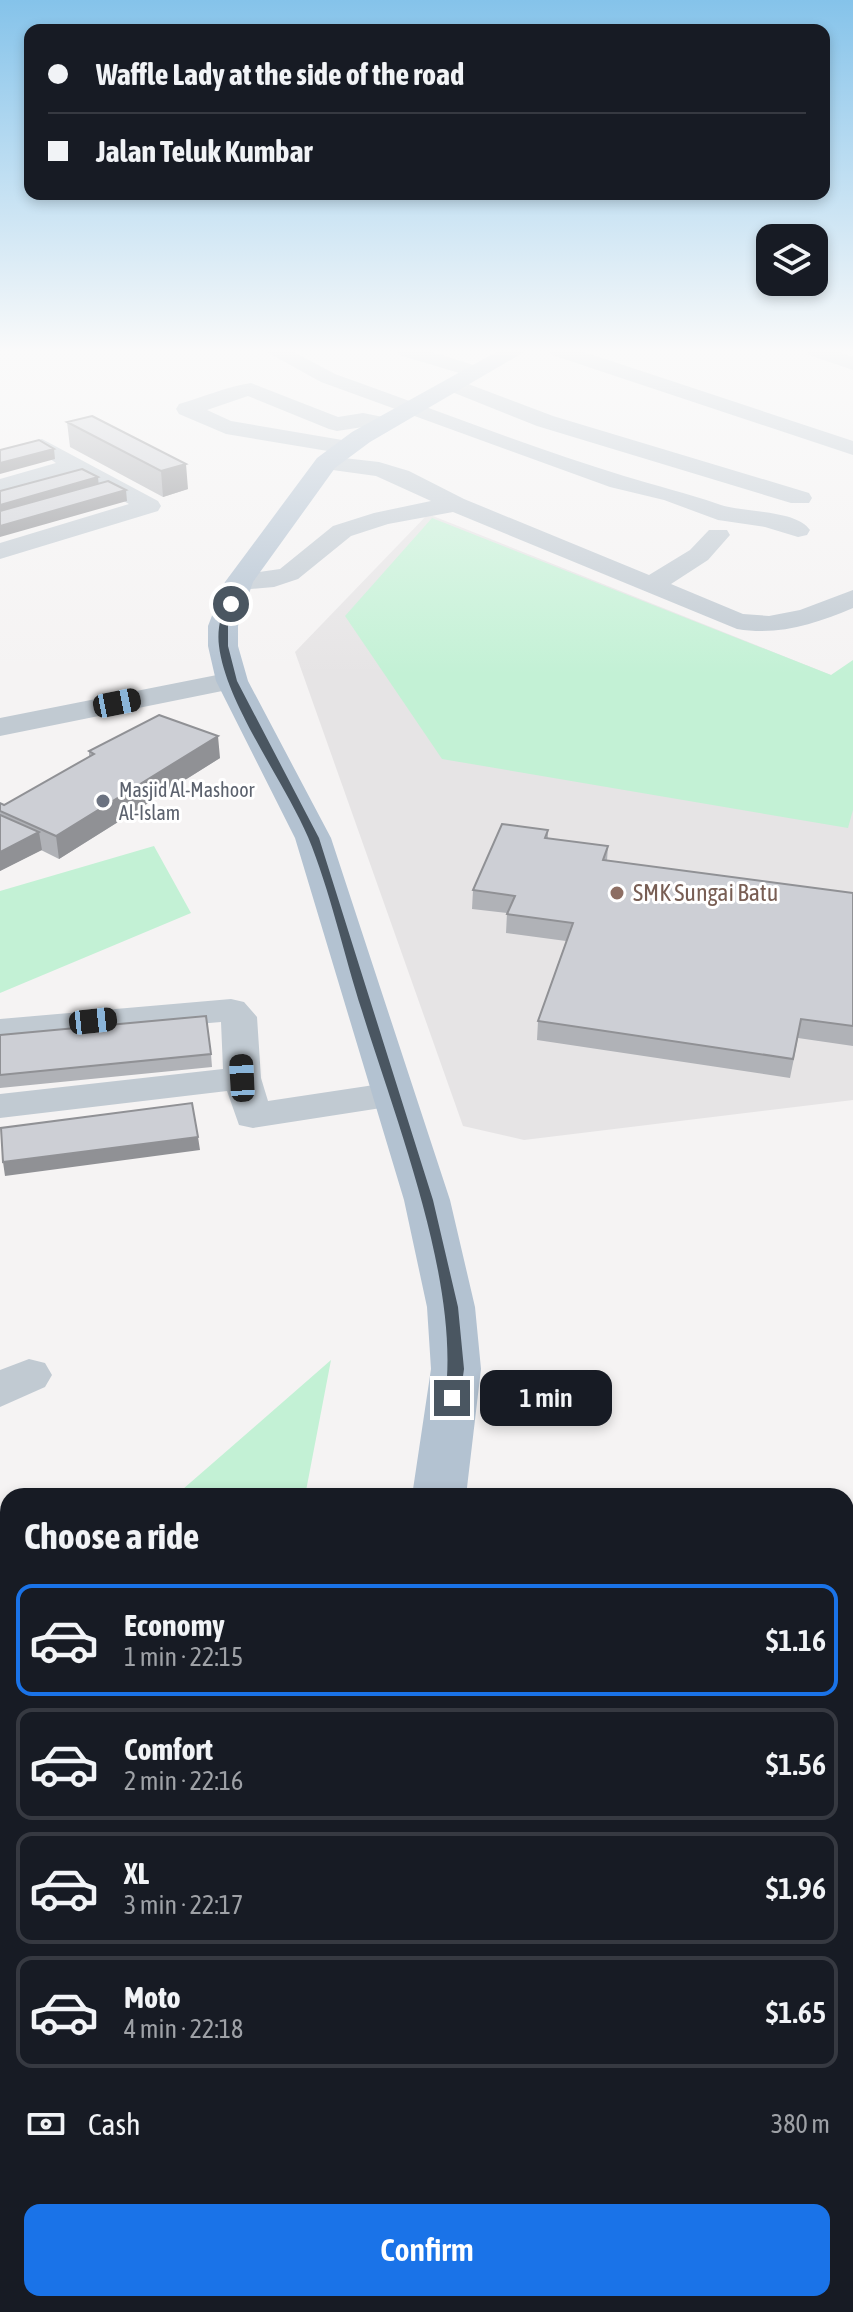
<!DOCTYPE html>
<html lang="en">
<head>
<meta charset="utf-8">
<style>
  :root { --surface:#171b24; --page:#20242c; --text:#f1f3f6; --muted:#9ea1a6; --line:#363941; --accent:#1a73e8 }
  body { margin:0; font-family:"Asap Condensed",sans-serif; background:var(--page); color:var(--text); height:100vh; display:flex; flex-direction:column; font-size:30px; white-space:nowrap }
  * { box-sizing:border-box; margin:0 }
  p { font-size:26px; color:var(--muted) }
  .icon { flex:none; width:44px; height:44px; fill:none; stroke:currentColor; stroke-width:2; stroke-linecap:round; stroke-linejoin:round }
  .map { position:relative; flex:1; overflow:hidden }
  .side { position:absolute; left:0px; top:1488px; width:854px; height:824px; display:flex; flex-direction:column; background:var(--surface); border-radius:24px 24px 0 0; box-shadow:0 4px 12px #0003 }
  .side>* { flex:none }
  .top-card { position:absolute; left:24px; top:24px; width:806px; height:176px; border-radius:16px; box-shadow:0 4px 12px #0003; display:grid; align-content:center; height:176px; padding:0 24px; background:var(--surface) }
  .buttons { position:absolute; left:756px; top:224px; display:grid; gap:16px }
  .buttons a { display:grid; place-items:center; width:72px; height:72px; border-radius:16px; background:var(--surface); box-shadow:0 4px 12px #0003; font-size:40px }
  .end { position:absolute; width:36px; height:36px; margin:-18px; border:10px solid #4a5661; background:#fff; box-shadow:0 0 0 4px #fff }
  .from { border-radius:50% }
  .bubble { position:absolute; height:56px; border-radius:16px; background:var(--surface); box-shadow:0 4px 12px #0003; font-size:26px; font-weight:600; line-height:56px; text-align:center }
  .car { position:absolute; width:24px; height:48px; margin:-24px -12px; border-radius:10px; box-shadow:0 0 6px 2px #0007; background:linear-gradient(#222 24%,#8ab4d8 0 40%,#222 0 76%,#8ab4d8 0 86%,#222 0) }
  .top-card b { display:flex; align-items:center; gap:28px; height:76px; font-size:30px }
  .top-card b+b { border-top:2px solid var(--line) }
  .top-card i { width:20px; height:20px; background:var(--text) }
  ul { padding:0; list-style:none }
  li { display:flex; align-items:center; gap:24px; height:112px; margin:0 16px 12px; padding:0 8px; border:4px solid var(--line); border-radius:16px }
  li div { flex:1 }
  li b { display:block; font-size:30px }
  li em { font-style:normal; font-weight:600 }
  li.current { border-color:var(--accent) }
  li>.icon { width:72px; height:72px; stroke-width:1.5 }
  h2 { padding:0 24px; font-size:36px; line-height:96px }
  .pay { display:flex; align-items:center; gap:20px; height:88px; padding:0 24px; font-size:30px }
  .pay p { margin-inline-start:auto }
  .button { display:flex; gap:16px; margin-top:auto; padding:16px 24px }
  .button a { flex:1; height:92px; border-radius:16px; background:var(--accent); color:#fff; font-size:32px; font-weight:600; line-height:92px; text-align:center }
  .map>svg:first-child { display:block }
</style>
</head>
<body>
<div class="map">
<svg width="853" height="2312" viewBox="0 0 853 2312">
  <rect width="100%" height="100%" fill="#f5f3f3"/>
  <!-- education -->
  <path fill="#e6e4e5" d="M428,514L831,675L853,687V1100L524,1140L463,1126L295,652Z"/>
  <!-- green -->
  <path fill="#c3f1d5" d="M432,518L831,675L853,660V810L848,828L442,759L345,616Z
    M154,846L191,913L0,993V891Z
    M331,1360L305,1496H175Z
    M8,1642V2304H154L153,2312H0V1649Z
    M853,1968V2312H468V2304H846V1970Z"/>
  <g fill="none" stroke-linecap="round" stroke-linejoin="round">
    <!-- minor -->
    <path fill="#c1cad2" fill-rule="evenodd" d="M265,351H292L335,374C431,408 527,446 624,476C656,486 687,493 718,504C741,513 796,509 810,530L807,535L798,537L765,527L718,520L664,500L610,487L321,382Z
      M396,351H429L483,368L487,372L476,378L399,355Z
      M549,351H581L853,441V455L552,355Z
      M806,351H837L853,357V370L809,355Z
      M455,379L553,416L809,493L812,498L809,503H791L537,426L447,390L444,385Z
      M251,383L338,417L363,413L393,419L396,424L385,431L363,427L337,431L329,429L248,396L207,410L231,421L354,442L357,447L354,452L346,454L226,434L179,414L176,409L179,404C204,397 225,387 251,383Z
      M42,439L158,501L161,506L158,511L0,559V543L129,504L73,473L0,493V479L56,463L31,446L34,441Z
      M326,456L379,462L409,471L464,499L649,575L690,550L709,530H727L730,535L708,560L671,584L743,614L769,616L800,610L853,590V608C815,624 779,636 737,629L453,512L388,524L351,536L298,579L274,587L239,590L230,588L226,582L230,576L280,569L333,526L374,513L431,501L376,476L318,468L314,463L318,458Z
      M232,672L242,675L246,681L242,687L0,736V718Z
      M231,999L244,1002L257,1017L261,1078L268,1101L394,1082L408,1086L413,1094L408,1102L394,1106L253,1128L239,1125L227,1091L0,1118V1094L223,1069L221,1022L0,1041V1019Z
      M29,1359L45,1363L52,1375L45,1387L0,1407V1370Z"/>
    <!-- major -->
    <path fill="#b3c2d1" fill-rule="evenodd" d="M498,351H526L370,442L335,468L253,582L238,626V646L248,681L331,838L450,1200L475,1307L481,1369L466,1496H412L431,1369L427,1307L404,1200L295,838L216,681L208,646V626L225,582L317,458L352,432Z
      M233,2304H307L306,2312H232Z"/>
  </g>
  <!-- wall -->
  <path fill="#b0b2b7" d="M92,416L188,489L163,497L70,447L67,422Z
    M89,751L220,758L59,859L41,850L0,871V803L4,805L89,757Z
    M548,830V839L608,846L607,861L853,893V1046L798,1038L790,1078L537,1040L538,1021L566,941L506,933L507,913L472,909L473,890Z
    M0,1035L211,1054L212,1067L0,1088Z"/>
  <!-- shaded-wall -->
  <path fill="#909195" d="M54,449L55,459L0,474V463Z
    M186,464L188,489L163,497L161,471Z
    M98,477L99,488L0,516V505Z
    M126,490L127,501L0,537V526Z
    M218,736L220,758L59,859L56,836Z
    M39,832L42,850L0,871V852Z
    M198,1137L200,1150L5,1176L3,1162Z"/>
  <!-- building -->
  <path fill="#cdcfd5" stroke="#909195" stroke-width="2" d="M92,416L186,464L161,471L67,422Z
    M39,440L54,449L0,463V450Z
    M82,469L98,477L0,505V491Z
    M108,481L126,490L0,526V511Z
    M159,715L218,736L56,836L0,811V803L4,805L94,754L89,751Z
    M0,815L39,832L0,852Z
    M502,824L548,830L545,838L608,846L603,860L853,893V1026L801,1019L793,1059L538,1021L573,923L507,914L515,896L473,890Z
    M206,1016L211,1054L0,1075V1035Z
    M192,1103L198,1137L3,1162L1,1128Z"/>
  <!-- sky -->
  <linearGradient id="sky" x2="0" y2="1"><stop stop-color="#85c3ea"/><stop offset="0.52" stop-color="#fafafa"/><stop offset="1" stop-color="#fafafa" stop-opacity="0"/></linearGradient>
  <rect width="853" height="675" fill="url(#sky)"/>
  <!-- route -->
  <path fill="#4a5661" d="M231,601L235,604L228,626V646L237,681L319,838L433,1200L458,1307L464,1369L460,1398L452,1404L445,1398C461,1284 396,1121 362,1011C344,955 330,890 308,837C284,781 226,704 219,646C217,632 220,609 231,601Z"/>
  <!-- markers -->
  <circle fill="#6b7280" stroke="#fff" stroke-width="3" cx="103" cy="801" r="8"/>
  <circle fill="#8d6e63" stroke="#fff" stroke-width="3" cx="617" cy="893" r="8"/>
  <g text-anchor="middle" stroke-width="6" stroke-linejoin="round" paint-order="stroke">
    <!-- far-worship labels -->
    <g font-size="20" fill="#5b616d" stroke="#fff" text-anchor="start">
      <text x="119" y="797">Masjid Al-Mashoor<tspan x="119" dy="23">Al-Islam</tspan></text>
    </g>
    <!-- education labels -->
    <g font-size="24" fill="#785e54" stroke="#fff" text-anchor="start">
      <text x="633" y="901">SMK Sungai Batu</text>
    </g>
  </g>
</svg>
<div class="buttons">
<a><svg class="icon" aria-label="layers" viewBox="0 0 24 24"><path d="M12 4l9 5-9 5-9-5zM3 14l9 5 9-5"/></svg></a>
</div>
<i class="end from" style="left:231px;top:604px"></i>
<i class="end" style="left:452px;top:1398px"></i>
<div class="bubble" style="left:480px;top:1370px;width:132px">1 min</div>
<i class="car" style="left:117px;top:703px;rotate:79deg"></i>
<i class="car" style="left:93px;top:1021px;rotate:84deg"></i>
<i class="car" style="left:242px;top:1078px;rotate:357deg"></i>
<div class="top-card">
<b><i class="from"></i>Waffle Lady at the side of the road</b>
<b><i></i>Jalan Teluk Kumbar</b>
</div>
<section class="side">
<h2>Choose a ride</h2>
<ul>
<li class="current"><svg class="icon" aria-label="car" viewBox="0 0 24 24"><path d="M5 17H2v-5l4-1 3-4h7l3 4 3 1v5h-3M9 17h6M6 11h13"/><circle cx="7" cy="17" r="2"/><circle cx="17" cy="17" r="2"/></svg><div><b>Economy</b><p>1 min · 22:15</p></div><em>$1.16</em></li>
<li><svg class="icon" aria-label="car" viewBox="0 0 24 24"><path d="M5 17H2v-5l4-1 3-4h7l3 4 3 1v5h-3M9 17h6M6 11h13"/><circle cx="7" cy="17" r="2"/><circle cx="17" cy="17" r="2"/></svg><div><b>Comfort</b><p>2 min · 22:16</p></div><em>$1.56</em></li>
<li><svg class="icon" aria-label="car" viewBox="0 0 24 24"><path d="M5 17H2v-5l4-1 3-4h7l3 4 3 1v5h-3M9 17h6M6 11h13"/><circle cx="7" cy="17" r="2"/><circle cx="17" cy="17" r="2"/></svg><div><b>XL</b><p>3 min · 22:17</p></div><em>$1.96</em></li>
<li><svg class="icon" aria-label="car" viewBox="0 0 24 24"><path d="M5 17H2v-5l4-1 3-4h7l3 4 3 1v5h-3M9 17h6M6 11h13"/><circle cx="7" cy="17" r="2"/><circle cx="17" cy="17" r="2"/></svg><div><b>Moto</b><p>4 min · 22:18</p></div><em>$1.65</em></li>
</ul>
<div class="pay"><svg class="icon" aria-label="cash" viewBox="0 0 24 24"><path d="M3 7h18v10H3z"/><circle cx="12" cy="12" r="2"/></svg>Cash<p>380 m</p></div>
<div class="button"><a>Confirm</a></div>
</section>
</div>
</body>
</html>
